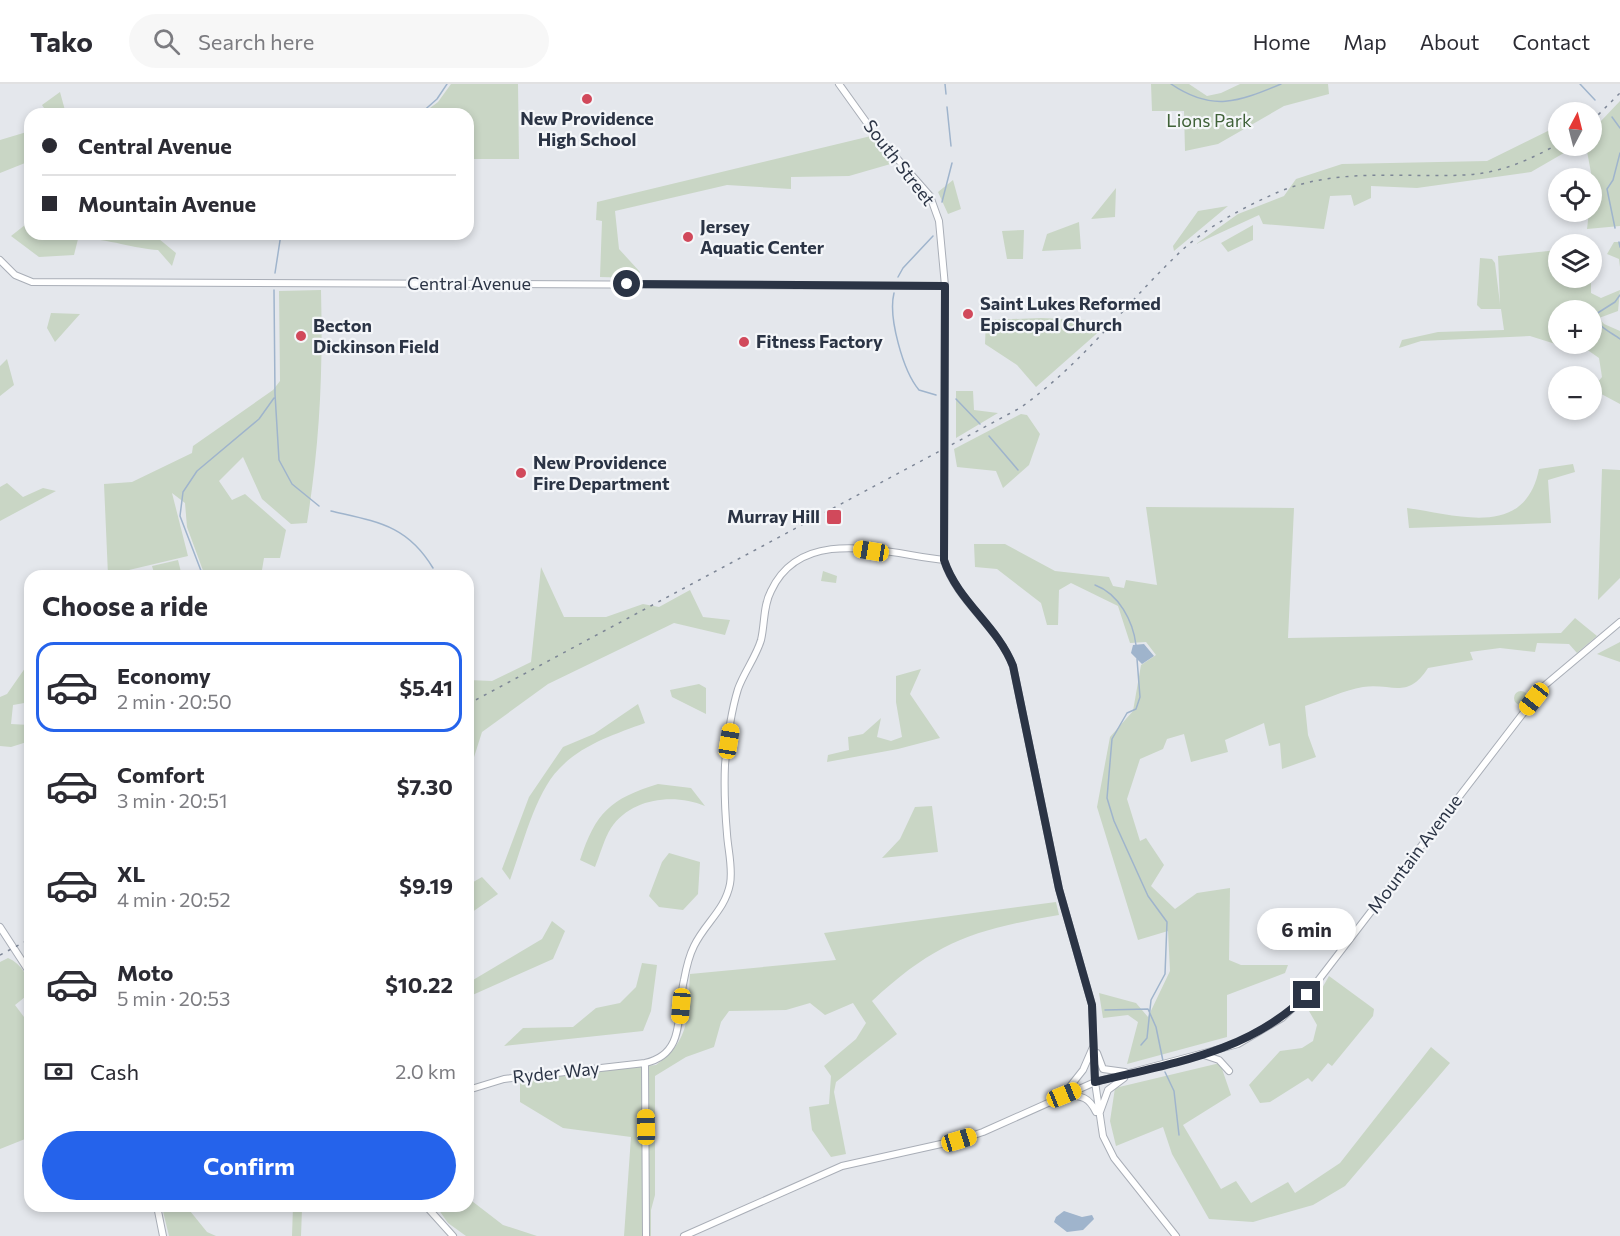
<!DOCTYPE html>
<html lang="en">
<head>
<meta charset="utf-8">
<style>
  :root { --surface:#fff; --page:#f7f7f7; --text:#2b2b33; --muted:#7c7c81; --line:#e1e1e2; --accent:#2563eb }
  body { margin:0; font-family:Commissioner,sans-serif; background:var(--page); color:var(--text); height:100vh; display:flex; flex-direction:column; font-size:22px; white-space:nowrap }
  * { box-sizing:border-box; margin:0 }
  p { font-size:20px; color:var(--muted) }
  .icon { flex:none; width:33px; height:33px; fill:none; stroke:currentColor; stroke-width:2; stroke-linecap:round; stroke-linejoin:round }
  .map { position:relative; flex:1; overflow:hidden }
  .details { position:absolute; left:24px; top:486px; width:450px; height:642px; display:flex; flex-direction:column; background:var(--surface); border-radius:18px; box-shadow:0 3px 9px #0003 }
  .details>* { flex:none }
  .top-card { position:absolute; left:24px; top:24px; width:450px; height:132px; border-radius:18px; box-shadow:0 3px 9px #0003; display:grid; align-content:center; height:132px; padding:0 18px; background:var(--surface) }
  .needle { width:39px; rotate:7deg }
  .controls { position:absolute; left:1548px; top:18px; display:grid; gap:12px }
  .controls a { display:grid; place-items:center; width:54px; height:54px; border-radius:50%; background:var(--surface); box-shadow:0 3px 9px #0003; font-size:30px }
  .end { position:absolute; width:27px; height:27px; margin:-14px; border:8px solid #2b3445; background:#fff; box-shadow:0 0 0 3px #fff }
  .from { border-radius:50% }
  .bubble { position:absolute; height:42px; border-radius:21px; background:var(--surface); box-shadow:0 3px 9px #0003; font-size:20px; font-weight:700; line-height:42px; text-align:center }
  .car { position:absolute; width:18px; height:36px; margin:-18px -9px; border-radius:8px; box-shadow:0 0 4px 2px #0007; background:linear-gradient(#f5c518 24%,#345 0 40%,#f5c518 0 76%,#345 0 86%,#f5c518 0) }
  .top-card b { display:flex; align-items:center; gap:21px; height:57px; font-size:22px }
  .top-card b+b { border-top:2px solid var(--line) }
  .top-card i { width:15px; height:15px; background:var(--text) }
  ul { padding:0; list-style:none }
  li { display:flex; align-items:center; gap:18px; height:90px; margin:0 12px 9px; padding:0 6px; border:3px solid transparent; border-radius:18px }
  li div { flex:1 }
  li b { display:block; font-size:22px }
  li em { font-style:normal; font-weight:700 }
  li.selected { border-color:var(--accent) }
  li>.icon { width:54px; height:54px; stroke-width:1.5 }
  h2 { padding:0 18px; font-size:27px; line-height:72px }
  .pay { display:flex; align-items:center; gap:15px; height:66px; padding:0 18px; font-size:22px }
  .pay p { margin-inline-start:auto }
  .action { display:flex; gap:12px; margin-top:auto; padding:12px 18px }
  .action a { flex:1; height:69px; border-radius:36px; background:var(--accent); color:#fff; font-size:24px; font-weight:700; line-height:69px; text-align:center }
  header { display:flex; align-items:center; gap:36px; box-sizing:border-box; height:84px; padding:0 30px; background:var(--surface); border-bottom:2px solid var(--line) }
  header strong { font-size:28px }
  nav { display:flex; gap:33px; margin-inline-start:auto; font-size:21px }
  .search { width:420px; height:54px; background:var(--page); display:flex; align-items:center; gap:15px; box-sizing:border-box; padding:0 21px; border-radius:33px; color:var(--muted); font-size:22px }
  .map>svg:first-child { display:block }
</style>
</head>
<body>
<header>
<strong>Tako</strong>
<div class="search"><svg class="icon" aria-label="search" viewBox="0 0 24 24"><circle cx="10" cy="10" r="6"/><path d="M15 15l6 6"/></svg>Search here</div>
<nav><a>Home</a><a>Map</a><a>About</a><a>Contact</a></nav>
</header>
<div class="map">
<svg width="1620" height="1152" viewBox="0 0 1620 1152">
  <rect width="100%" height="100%" fill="#e4e7ec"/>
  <!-- green -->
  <path fill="#c9d6c5" d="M451,0H518L519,75H468V30H422L438,18Z
    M1151,0H1189L1207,12L1221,9L1240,0H1328L1329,10L1284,22L1218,60L1185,67L1184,27H1152Z
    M60,8L66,30H48L42,21Z
    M1620,17V142L1587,145L1589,128H1592V94L1586,62H1592V35L1601,37Z
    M1558,42V62H1576L1531,88L1417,104L1371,102V114L1354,122L1351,111L1330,112L1324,145L1263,140L1259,131L1196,160L1238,130L1284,112L1296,95L1342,80L1487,77Z
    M30,47V77L0,89V56Z
    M871,52L894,79L849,92L791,93V105L727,101L615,127L619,165L640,188L634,194L600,193L602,137L596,136L597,118Z
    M953,96L961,125L948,130L938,108Z
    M1116,104L1115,133L1091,135Z
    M1228,122L1174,167L1173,162L1198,127Z
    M30,137V150H153L176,169L172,182L158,166C134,165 98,152 78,155L74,171L39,173L11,152Z
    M1079,138L1081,165L1042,167L1047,150Z
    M1253,141V156L1228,168L1221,159Z
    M1024,146L1023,175H1007L1002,147Z
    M1614,158H1620V183L1619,175L1607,170Z
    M1558,166V194H1591V209L1601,214L1620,206L1618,227L1599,234L1604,240L1620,247V320L1592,305L1602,293L1599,274L1579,260H1592V226H1558V260H1571L1565,263L1530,252L1421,257L1399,264L1402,256L1438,248L1504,246L1501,225H1481L1477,221L1480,174L1492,175L1495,179L1500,220L1498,172Z
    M321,206C323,288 320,357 307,439L291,440L262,415L243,373L219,397L232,416L245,410L286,446L280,474H264L261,492H205L187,443L185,419L172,409L188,472L108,491L104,400L132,398L192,369L193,362L273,306L280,297L279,207Z
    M51,229L80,230L55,258L47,244Z
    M1041,234L1111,237L1036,303L1017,281L985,260L986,236Z
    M7,275L14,301L0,312V282Z
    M956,307H973L974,326L998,329L956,354Z
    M1021,330L1027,331L1040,350L1029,381L1003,404L996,387L957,383L954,365Z
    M1573,380L1575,388L1548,396L1551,439L1409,444L1407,424C1458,431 1525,455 1539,385Z
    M1602,385L1620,386V494L1598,516Z
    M7,399L23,413L43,404L56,407L0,437V403Z
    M1146,423L1294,424L1288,554L1561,549L1575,534L1597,552L1577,569L1569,560L1537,559L1535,568L1500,564L1470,568L1473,576L1428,584C1407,616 1393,599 1363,603C1344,606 1324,616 1305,622L1308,651L1316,673L1282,685L1280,659L1269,662L1264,639L1225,656L1228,668L1191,678L1184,650L1167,655L1163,665L1140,675L1127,715L1140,757L1146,754L1164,781L1151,802L1175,825L1197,809L1230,804L1229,876L1241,881H1288L1285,889L1227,911V953L1127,980L1138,938L1128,931L1103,934L1099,909L1136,919L1148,933L1170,887L1168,847L1138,856L1097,723L1110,653L1133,627L1141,581L1156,571L1146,558L1130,559L1118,522L1071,499L1059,506L1058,541H1047L1041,519L997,485L975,483L974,460H1005L1055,487L1109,493L1113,502L1124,504L1126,496L1157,501Z
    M178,476L182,492H155L152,482Z
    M541,483L564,533H606L643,520L659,523L690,506L703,533L730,536L725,551L674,539L548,600L482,648L468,692V596L492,597L531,578Z
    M823,487L837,492L836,499L821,497Z
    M1620,558V578L1597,570Z
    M30,577V618L13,621L11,640L30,641V657L11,663L0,662V613L7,610Z
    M921,585L910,610L940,654L898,665L827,678L828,671L849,666L848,653L863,650L881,634L877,653L891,657L902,653L896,618V592Z
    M699,600L706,604V630L672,613L670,606Z
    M1514 614a7 7 0 1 1 14 0a7 7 0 1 1-14 0Z
    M638,620L645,639C615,650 581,661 559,685C535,709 522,764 510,796L502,785L529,713L563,663L594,650Z
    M658,700L691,704L705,722C674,709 631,714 611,744C604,755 600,771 595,783L580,776C596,728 610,715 658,700Z
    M932,722L938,768L882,774L900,755L915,723Z
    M669,769L700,778L698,810L683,826L659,823L649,812L662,778Z
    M482,793L498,810L468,831V801Z
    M1056,818L1059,831C973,846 937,857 872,917L897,950L836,998L834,1008L846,1070L831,1073L812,1046L809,1023L829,1020L831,992L824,982L856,955L866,939L853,919L825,931L810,919L786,926L729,927L721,938L714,963L686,973L655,992V1111L651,1126V1152H624L631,1053L563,1044L520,1018V994L656,981C692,955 687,931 690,890L836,876L824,849Z
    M552,837L565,847L553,875L468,913V899L542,855Z
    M8,874C22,880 30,894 30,909L15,921L27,937L30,935V1053L0,1065V878Z
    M642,879L657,881L651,927L643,947L504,962L523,944L573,943L596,924L620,919L636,903Z
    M1329,892L1374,925L1373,932L1332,982L1328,979L1312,998L1308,994L1270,1018L1260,1019L1249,1001L1280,967L1302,964L1313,957L1317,941L1309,927Z
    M1431,963L1450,979L1345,1102L1313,1121L1253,1138L1209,1135L1172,1070L1163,1043L1116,1062L1110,1037L1115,1004L1220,979L1231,1011L1183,1041L1221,1105L1236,1097L1251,1119L1288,1098L1295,1109L1340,1079Z
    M468,1114L503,1141L537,1152H466L448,1139L436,1122H468Z
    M186,1122L207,1148L216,1152H169L162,1123Z
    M293,1122H306L302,1125L301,1152H292Z"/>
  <!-- water -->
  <path fill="#9fb4cc" d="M1144,560L1154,572L1142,580L1131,569L1133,561Z
    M1064,1127L1082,1133L1092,1131L1094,1135L1083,1146L1067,1148L1054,1138L1056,1133Z"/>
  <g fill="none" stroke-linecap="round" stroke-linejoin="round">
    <!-- stream -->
    <path stroke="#9fb4cc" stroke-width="1.5" d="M945,0L946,10
      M1171,0C1212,28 1238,18 1281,0
      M1580,0L1595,16
      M947,23L951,62
      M420,30L437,15L447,0
      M1612,33L1620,44
      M942,118L952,79
      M1615,144L1607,105L1613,96L1620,69
      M1619,158L1620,163
      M275,189L281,150
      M898,193L903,184L933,152
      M274,206L275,310L279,376L292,400L319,422
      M894,209C888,233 903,287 919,306L936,311
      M1620,211L1615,218L1596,230C1596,243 1611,248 1620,255
      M956,315L980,340
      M989,352L1018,386
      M331,427C378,438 407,441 433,484
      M203,492L180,432L183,408L197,387L259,335L274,314
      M1095,501C1119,510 1133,537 1136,561
      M1137,575L1140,613L1136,625L1127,629L1112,655L1107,714L1114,737L1148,812L1167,838L1165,890L1151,916L1147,954L1141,961
      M1105,926L1148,925L1156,943L1163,977
      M1165,988L1174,1007L1179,1051"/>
    <defs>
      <path id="secondary" d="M839,0L872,46L930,112L939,137L945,202L944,476C957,518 997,541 1013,582L1059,805L1092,921L1095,998L1103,1052L1114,1074L1176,1152
        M0,176L15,191L32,198L945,202
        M0,843L30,889
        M1097,969L1103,985L1125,988
        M1204,971L1219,976L1229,987
        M645,979L646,1152
        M468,1006L504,995L645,979C687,970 676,928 684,896C686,885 689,872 694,862C705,839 725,826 730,800C733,784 728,766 727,750C725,727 724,704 725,681C727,658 731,628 738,605C744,588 756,573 761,556C765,539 763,522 771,507C802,440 888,470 944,476
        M1064,1010L1083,986L1093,963
        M1066,1011C1082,1012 1089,1013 1096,1028
        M1100,1028L1108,1006L1124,994
        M157,1122L163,1152
        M426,1122L453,1152
        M684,1152L842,1082L959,1056L983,1048L1095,998L1238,960L1282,934L1307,911L1544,602L1620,538"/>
    </defs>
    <!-- secondary casing -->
    <use href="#secondary" stroke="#a9aeb7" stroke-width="8"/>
    <!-- secondary -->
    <use href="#secondary" stroke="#fff" stroke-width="6"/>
    <!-- rail -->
    <path stroke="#7d8696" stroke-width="1.5" stroke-dasharray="3 6" stroke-linecap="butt" d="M1592,37L1620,9
      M468,620L1020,324C1084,278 1121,225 1176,172C1203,145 1240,125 1276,109C1336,83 1400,94 1464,91C1498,90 1530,76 1558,60
      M0,871L30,855"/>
  </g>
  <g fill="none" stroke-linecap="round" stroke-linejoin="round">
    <!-- route -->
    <path stroke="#2b3445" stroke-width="8" d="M627,200L945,202L944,476C958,518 997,541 1013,582L1059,805L1092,921L1095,998C1172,979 1248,969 1307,911"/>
  </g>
  <!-- markers -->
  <g fill="#d1495b" stroke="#f4f6f9" stroke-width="2">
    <circle cx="587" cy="15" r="6"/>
    <circle cx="688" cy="153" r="6"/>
    <circle cx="968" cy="230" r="6"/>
    <circle cx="301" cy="252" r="6"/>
    <circle cx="744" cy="258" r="6"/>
    <circle cx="521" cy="389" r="6"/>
    <rect x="826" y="425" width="16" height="16" rx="3"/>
  </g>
  <g text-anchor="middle" stroke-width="4.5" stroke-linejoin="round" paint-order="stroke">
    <!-- poi labels -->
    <g font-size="18" font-weight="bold" fill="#2b3445" stroke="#f4f6f9" text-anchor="start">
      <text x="587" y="41" text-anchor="middle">New Providence<tspan x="587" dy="21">High School</tspan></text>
      <text x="700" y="149">Jersey<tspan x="700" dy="21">Aquatic Center</tspan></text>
      <text x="980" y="226">Saint Lukes Reformed<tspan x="980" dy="21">Episcopal Church</tspan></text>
      <text x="313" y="248">Becton<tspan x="313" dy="21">Dickinson Field</tspan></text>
      <text x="756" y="264">Fitness Factory</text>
      <text x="533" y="385">New Providence<tspan x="533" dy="21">Fire Department</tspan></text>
      <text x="820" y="439" text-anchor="end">Murray Hill</text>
    </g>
    <!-- park labels -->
    <g font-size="18" fill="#3f6138" stroke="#f4f6f9">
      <text x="1209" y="43">Lions Park</text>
    </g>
    <!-- street labels -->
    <g font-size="18" fill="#2b3445" stroke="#f4f6f9">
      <text transform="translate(899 79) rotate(52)" y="6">South Street</text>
      <text x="469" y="206">Central Avenue</text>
      <text transform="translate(1415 770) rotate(-53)" y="6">Mountain Avenue</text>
      <text transform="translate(556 989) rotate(-6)" y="6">Ryder Way</text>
    </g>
  </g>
</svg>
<div class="controls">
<a><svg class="needle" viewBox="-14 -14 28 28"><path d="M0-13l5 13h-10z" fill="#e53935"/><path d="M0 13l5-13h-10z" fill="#7c7c81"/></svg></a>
<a><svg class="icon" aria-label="locate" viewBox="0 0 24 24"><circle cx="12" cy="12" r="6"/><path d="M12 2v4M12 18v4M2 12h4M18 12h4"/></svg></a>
<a><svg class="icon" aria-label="layers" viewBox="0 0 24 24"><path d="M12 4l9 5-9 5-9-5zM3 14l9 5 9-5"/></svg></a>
<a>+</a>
<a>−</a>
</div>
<i class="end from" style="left:627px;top:200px"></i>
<i class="end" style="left:1307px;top:911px"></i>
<div class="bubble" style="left:1257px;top:824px;width:99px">6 min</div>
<i class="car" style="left:871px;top:467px;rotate:279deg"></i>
<i class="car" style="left:1534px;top:615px;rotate:218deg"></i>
<i class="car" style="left:729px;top:657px;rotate:9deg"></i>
<i class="car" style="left:681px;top:922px;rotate:185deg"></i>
<i class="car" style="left:1064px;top:1011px;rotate:68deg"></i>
<i class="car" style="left:646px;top:1043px;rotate:359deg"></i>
<i class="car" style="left:959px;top:1056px;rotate:73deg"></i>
<div class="top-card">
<b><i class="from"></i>Central Avenue</b>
<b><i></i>Mountain Avenue</b>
</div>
<section class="details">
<h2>Choose a ride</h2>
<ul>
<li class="selected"><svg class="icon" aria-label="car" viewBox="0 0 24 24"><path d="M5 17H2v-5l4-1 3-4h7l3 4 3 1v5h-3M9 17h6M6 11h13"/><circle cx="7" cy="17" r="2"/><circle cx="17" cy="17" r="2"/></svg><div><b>Economy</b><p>2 min · 20:50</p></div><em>$5.41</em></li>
<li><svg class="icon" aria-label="car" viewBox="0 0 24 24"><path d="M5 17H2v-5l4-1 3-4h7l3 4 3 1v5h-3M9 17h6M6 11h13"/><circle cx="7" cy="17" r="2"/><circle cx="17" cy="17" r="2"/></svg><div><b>Comfort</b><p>3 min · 20:51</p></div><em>$7.30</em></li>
<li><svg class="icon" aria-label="car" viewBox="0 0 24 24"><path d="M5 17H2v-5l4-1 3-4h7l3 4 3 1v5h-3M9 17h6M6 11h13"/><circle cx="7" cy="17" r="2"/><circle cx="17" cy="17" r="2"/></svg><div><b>XL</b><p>4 min · 20:52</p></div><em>$9.19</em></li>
<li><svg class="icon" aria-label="car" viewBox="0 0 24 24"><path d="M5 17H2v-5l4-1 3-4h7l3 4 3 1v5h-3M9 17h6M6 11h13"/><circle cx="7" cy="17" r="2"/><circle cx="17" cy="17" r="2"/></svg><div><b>Moto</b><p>5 min · 20:53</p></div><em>$10.22</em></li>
</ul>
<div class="pay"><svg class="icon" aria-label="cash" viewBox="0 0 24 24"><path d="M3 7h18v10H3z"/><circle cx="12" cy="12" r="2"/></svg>Cash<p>2.0 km</p></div>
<div class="action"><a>Confirm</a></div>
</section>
</div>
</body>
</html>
